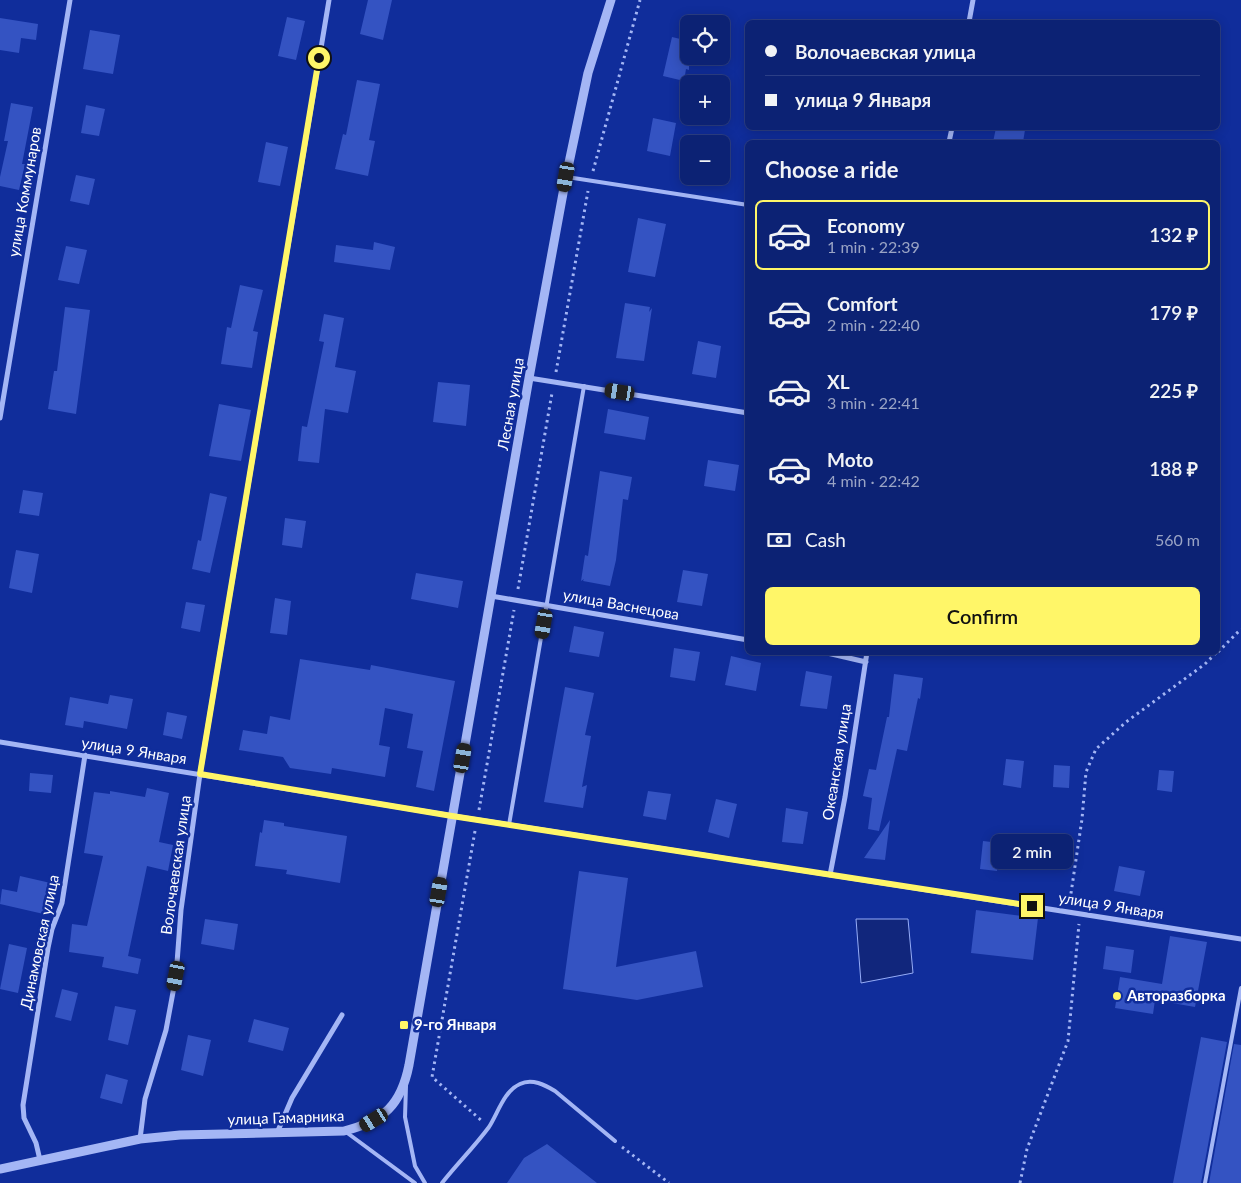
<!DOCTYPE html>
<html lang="en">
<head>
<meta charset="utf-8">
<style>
  :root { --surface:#0c2274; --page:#1a2f7c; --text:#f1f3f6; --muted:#9aa4c5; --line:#2c3f86; --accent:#fff668 }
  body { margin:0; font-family:Lato,sans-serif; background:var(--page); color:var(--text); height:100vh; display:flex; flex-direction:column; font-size:19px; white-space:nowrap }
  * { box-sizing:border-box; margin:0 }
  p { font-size:16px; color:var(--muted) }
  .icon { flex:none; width:28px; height:28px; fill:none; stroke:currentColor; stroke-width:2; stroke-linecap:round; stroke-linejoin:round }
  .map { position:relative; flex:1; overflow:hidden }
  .side { position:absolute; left:745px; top:140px; width:475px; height:515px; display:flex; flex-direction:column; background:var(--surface); border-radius:8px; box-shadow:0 2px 12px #0003,0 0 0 1px var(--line) }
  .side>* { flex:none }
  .guide { position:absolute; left:745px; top:20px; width:475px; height:110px; border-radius:8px; box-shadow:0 2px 12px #0003,0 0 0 1px var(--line); display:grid; align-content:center; height:110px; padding:0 20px; background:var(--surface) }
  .fabs { position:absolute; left:680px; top:15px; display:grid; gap:10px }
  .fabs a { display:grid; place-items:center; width:50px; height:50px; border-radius:8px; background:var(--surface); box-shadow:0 2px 12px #0003,0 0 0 1px var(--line); font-size:25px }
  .end { position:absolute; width:22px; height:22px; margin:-11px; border:6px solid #fff668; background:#111; box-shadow:0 0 0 2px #111 }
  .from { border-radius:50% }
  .bubble { position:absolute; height:35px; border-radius:8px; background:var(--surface); box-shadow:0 2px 12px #0003,0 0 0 1px var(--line); font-size:16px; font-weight:600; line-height:35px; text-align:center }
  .car { position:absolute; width:15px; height:30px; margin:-15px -8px; border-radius:6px; box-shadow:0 0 4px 1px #0007; background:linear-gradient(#222 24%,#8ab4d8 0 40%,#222 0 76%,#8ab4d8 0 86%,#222 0) }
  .guide b { display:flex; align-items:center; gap:18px; height:48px; font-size:19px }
  .guide b+b { border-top:1px solid var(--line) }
  .guide i { width:12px; height:12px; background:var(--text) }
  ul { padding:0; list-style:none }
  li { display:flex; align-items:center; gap:15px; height:70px; margin:0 10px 8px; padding:0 10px; border:2px solid transparent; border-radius:8px }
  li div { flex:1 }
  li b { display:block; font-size:19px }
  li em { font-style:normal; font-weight:600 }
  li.on { border-color:var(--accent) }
  li>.icon { width:45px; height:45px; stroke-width:1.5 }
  h2 { padding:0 20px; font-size:22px; line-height:60px }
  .pay { display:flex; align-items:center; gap:12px; height:55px; padding:0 20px; font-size:19px }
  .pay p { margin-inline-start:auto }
  .cta { display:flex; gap:10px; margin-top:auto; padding:10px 20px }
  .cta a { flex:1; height:58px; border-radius:8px; background:var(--accent); color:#111; font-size:20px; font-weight:600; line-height:58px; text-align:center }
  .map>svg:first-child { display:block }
</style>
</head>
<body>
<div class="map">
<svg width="1241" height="1183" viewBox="0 0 1241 1183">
  <rect width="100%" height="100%" fill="#102d9b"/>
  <!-- water -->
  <path fill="#11267c" stroke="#96adf8" d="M856,919H908L913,973L861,983Z"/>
  <!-- building -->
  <path fill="#3453c2" d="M368,0H392L383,40L360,34Z
    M287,17L305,21L296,60L278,56Z
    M0,18L38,24L36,40L21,38L19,53L0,50Z
    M90,30L120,35L113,74L83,69Z
    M672,37L689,41V70L686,69L684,81L663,76Z
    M357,80L380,84L369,140L375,141L368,176L335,169L343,134L346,135Z
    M11,103L33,107L22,164H25L19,190L0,186V177L8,141H4Z
    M86,105L105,109L99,136L81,133Z
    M653,118L676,123L670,156L647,151Z
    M996,128L1025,130L1023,142H993Z
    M266,142L288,147L280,186L258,182Z
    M76,175L95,179L89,205L70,201Z
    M638,218L666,224L655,277L628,272Z
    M374,242L395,247L390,270L334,262L336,245L373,250Z
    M66,246L87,250L79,284L58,280Z
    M240,285L263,290L253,331L258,332L252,368L221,364L227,327L231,328Z
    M625,303L650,307L649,312L652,308L644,361L616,358Z
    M65,307L90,310L76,414L48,409L54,371H57Z
    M324,314L344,318L335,367L356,371L348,413L325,409L319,463L298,461L302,426L307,427L324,342L319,341Z
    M698,341L721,346L716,378L692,374Z
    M438,382L470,385L466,426L433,422Z
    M219,404L251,410L241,461L209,456Z
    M608,409L649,417L645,440L604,433Z
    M708,460L739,465L735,491L704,486Z
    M600,471L632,477L628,500L623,499L616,560L610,586L583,581L584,579L581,581L585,555L588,556Z
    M23,490L43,493L39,516L19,513Z
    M210,493L227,497L210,573L192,569L198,540L201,541Z
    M285,518L306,521L302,548L282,545Z
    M16,550L39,554L32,593L9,588Z
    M683,570L708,574L702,606L677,602Z
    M416,573L463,581L458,608L411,599Z
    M275,598L291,601L287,635L270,633Z
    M186,602L205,605L200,632L181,628Z
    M574,626L604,632L599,657L569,652Z
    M674,648L700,652L695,681L670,677Z
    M731,656L761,663L756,691L725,685Z
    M300,659L370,670L371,665L455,681L434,791L416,787L423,751L407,748L413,714L385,708L379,745L390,747L385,777L332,768L331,774L290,768L283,757L239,750L243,730L267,734L270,716L290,720Z
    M806,671L832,676L827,709L800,706Z
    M894,674L923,678L920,699L918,698L907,751L897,749L879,831L868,829L872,798L863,796L869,769L876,770L887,717H889Z
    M565,687L594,693L585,735L591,736L582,787L587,785L583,808L544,802Z
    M110,695L133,699L127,729L84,721L83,728L65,725L70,697L108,704Z
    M167,712L187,716L182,739L163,735Z
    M1006,759L1024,761L1021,788L1003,785Z
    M1054,765L1070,766L1069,788L1053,787Z
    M1159,770L1174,771L1172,792L1157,790Z
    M30,773L53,775L51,793L29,791Z
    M147,788L169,793L159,842L173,845L168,871L147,866L128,956L141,959L138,974L102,967L104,957L69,952L72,924L87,926L103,856L84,853L94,792L110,794V791L145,797Z
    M648,791L671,794L666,820L643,816Z
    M716,799L737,804L729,838L708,832Z
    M786,808L808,812L803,844L782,842Z
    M264,820L284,823V826L347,836L340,883L286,874L287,870L255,866L260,832L262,833Z
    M890,820L885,860L864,858Z
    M983,841L1000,843L997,871L980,869Z
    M1119,866L1145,871L1140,896L1114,891Z
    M579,871L628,878L616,967L696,951L703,987L637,1000L563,989Z
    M20,876L55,884L48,915L0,904L2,889L17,892Z
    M976,910L1038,918L1033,960L971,953Z
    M205,919L238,924L234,950L201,944Z
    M1170,936L1207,942L1195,1007L1155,1000L1153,1014L1115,1008L1120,977L1162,984Z
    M9,944L27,948L18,993L0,989Z
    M1106,946L1134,950L1131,973L1103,969Z
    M62,989L78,993L71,1021L55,1017Z
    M115,1006L136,1010L128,1045L108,1040Z
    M254,1019L289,1028L283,1051L248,1042Z
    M188,1035L211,1040L203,1076L181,1070Z
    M1201,1037L1227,1042L1201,1183H1173Z
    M1234,1044L1241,1045V1183H1209Z
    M106,1074L128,1080L122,1104L100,1098Z
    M547,1144L597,1183H507L524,1158Z"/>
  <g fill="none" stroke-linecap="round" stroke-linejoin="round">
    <!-- path -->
    <path stroke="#a4b6f5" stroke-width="3" stroke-dasharray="2.5 4" stroke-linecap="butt" d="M593,171L640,0
      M556,372L588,191
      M518,589L552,393
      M1218,652L1241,629
      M479,810L514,610
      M475,831L432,1077L482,1121
      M1070,900L1082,819L1086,772L1096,749L1126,722L1205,664L1217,652
      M622,1147L669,1183
      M1020,1183L1027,1149L1068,1041L1079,924"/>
    <!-- service -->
    <path stroke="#a4b6f5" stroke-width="4" d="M567,177L748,205
      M509,825L584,386
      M406,1086L405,1117L415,1166L425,1183
      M346,1132L415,1183
      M442,1183C457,1164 475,1146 489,1127C498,1113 504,1091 520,1084C532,1078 545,1085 555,1091L615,1141
      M1205,1183L1241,988"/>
    <!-- minor -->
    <path stroke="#a4b6f5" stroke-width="5" d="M969,22L973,0
      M949,142L952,128
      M529,378L748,413
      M0,418L70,0
      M491,596L748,640
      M823,652L866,662
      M0,742L453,816L1241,939
      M830,875L845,797L867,652
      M277,1133L292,1098L342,1015
      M140,1139L145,1099L166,1030L176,976L181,910L200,774L329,0
      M40,1160L36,1143L24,1118L23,1105L48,948L52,929L62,903L85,755"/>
    <!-- tertiary -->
    <path stroke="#a4b6f5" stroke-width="9" d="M0,1169L140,1139L180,1135L344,1131C384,1121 401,1105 409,1065L529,378L566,177L588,73L611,0"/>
  </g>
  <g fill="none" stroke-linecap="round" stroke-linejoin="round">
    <!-- route -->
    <path stroke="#fff668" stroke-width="6" d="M319,58L200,774L452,816L1032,906"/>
  </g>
  <!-- markers -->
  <g fill="#fff668" stroke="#102d9b" stroke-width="2">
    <circle cx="1117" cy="996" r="5"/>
    <rect x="399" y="1020" width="10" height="10" rx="2.5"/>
  </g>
  <g text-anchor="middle" stroke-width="5" stroke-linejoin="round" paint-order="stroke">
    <!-- street labels -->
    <g font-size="15" fill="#fff" stroke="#102d9b">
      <text transform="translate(25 192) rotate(-80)" y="5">улица Коммунаров</text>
      <text transform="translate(511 404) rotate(-80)" y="5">Лесная улица</text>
      <text transform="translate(621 605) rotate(10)" y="5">улица Васнецова</text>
      <text transform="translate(134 751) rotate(9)" y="5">улица 9 Января</text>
      <text transform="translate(837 762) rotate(-81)" y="5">Океанская улица</text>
      <text transform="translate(176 865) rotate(-82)" y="5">Волочаевская улица</text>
      <text transform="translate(1111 906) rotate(9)" y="5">улица 9 Января</text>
      <text transform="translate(40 942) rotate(-78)" y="5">Динамовская улица</text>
      <text transform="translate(286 1118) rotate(-2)" y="5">улица Гамарника</text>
    </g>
    <!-- poi labels -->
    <g font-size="15" font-weight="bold" fill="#fff" stroke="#102d9b" text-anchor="start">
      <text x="1127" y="1001">Авторазборка</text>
      <text x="414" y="1030">9-го Января</text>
    </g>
  </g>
</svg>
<div class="fabs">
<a><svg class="icon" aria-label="locate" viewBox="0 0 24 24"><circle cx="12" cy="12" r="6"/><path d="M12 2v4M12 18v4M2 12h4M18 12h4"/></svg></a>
<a>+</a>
<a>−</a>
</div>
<i class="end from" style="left:319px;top:58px"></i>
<i class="end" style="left:1032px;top:906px"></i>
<div class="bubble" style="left:991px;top:834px;width:82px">2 min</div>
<i class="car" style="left:566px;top:177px;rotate:190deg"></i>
<i class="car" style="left:620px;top:392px;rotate:279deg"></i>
<i class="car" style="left:544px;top:624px;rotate:190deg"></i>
<i class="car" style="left:463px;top:758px;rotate:10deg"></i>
<i class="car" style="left:439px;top:892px;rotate:10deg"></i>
<i class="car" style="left:176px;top:976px;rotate:191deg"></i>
<i class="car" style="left:374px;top:1120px;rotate:239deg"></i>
<div class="guide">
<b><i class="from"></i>Волочаевская улица</b>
<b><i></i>улица 9 Января</b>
</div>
<section class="side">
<h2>Choose a ride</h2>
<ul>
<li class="on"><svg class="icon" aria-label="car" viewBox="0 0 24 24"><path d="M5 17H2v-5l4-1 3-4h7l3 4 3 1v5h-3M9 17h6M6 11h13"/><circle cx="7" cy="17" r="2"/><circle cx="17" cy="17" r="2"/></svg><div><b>Economy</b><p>1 min · 22:39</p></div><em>132 ₽</em></li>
<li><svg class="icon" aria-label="car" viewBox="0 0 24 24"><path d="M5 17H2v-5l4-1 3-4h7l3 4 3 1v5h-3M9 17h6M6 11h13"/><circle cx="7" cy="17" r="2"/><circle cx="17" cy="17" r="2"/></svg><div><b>Comfort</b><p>2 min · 22:40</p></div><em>179 ₽</em></li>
<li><svg class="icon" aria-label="car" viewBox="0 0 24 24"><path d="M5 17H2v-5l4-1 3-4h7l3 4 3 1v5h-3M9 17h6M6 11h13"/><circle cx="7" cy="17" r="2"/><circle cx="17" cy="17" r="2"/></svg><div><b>XL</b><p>3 min · 22:41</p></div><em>225 ₽</em></li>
<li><svg class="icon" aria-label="car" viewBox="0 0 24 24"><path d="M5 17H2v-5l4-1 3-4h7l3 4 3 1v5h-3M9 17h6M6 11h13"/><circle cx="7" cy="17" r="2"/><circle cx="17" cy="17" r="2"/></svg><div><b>Moto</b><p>4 min · 22:42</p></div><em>188 ₽</em></li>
</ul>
<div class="pay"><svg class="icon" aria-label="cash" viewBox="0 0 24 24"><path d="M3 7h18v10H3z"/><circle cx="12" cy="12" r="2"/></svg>Cash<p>560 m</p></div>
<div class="cta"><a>Confirm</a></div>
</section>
</div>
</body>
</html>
